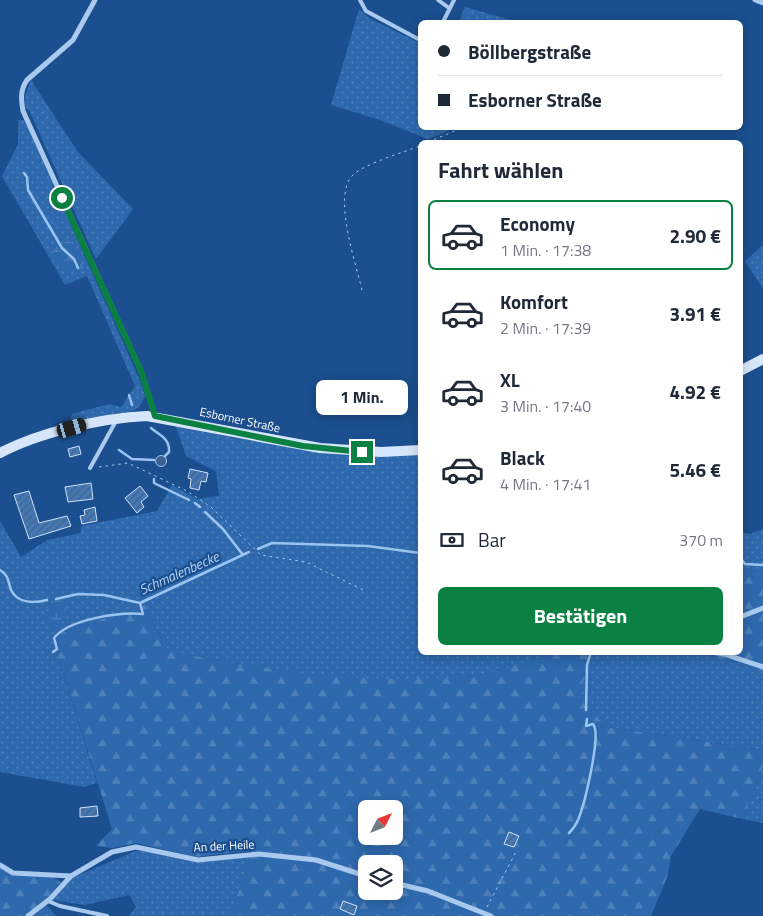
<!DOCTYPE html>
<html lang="de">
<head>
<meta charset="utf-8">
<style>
  :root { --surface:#fff; --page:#f6f6f7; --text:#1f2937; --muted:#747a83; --line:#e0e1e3; --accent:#0b8043 }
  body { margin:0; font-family:"Titillium Web",sans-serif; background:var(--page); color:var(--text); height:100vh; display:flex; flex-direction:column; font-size:19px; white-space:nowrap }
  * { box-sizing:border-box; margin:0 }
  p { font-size:16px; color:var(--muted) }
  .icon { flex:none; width:28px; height:28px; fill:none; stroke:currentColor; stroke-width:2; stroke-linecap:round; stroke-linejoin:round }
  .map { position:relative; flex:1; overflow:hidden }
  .sheet { position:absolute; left:418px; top:140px; width:325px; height:515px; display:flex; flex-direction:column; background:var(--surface); border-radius:8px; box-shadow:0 2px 12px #0003 }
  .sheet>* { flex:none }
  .hud { position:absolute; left:418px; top:20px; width:325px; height:110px; border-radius:8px; box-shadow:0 2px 12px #0003; display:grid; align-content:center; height:110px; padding:0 20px; background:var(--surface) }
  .needle { width:32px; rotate:48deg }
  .tools { position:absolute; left:358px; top:800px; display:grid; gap:10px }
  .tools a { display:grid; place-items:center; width:45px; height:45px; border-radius:8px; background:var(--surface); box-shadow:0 2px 12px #0003; font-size:25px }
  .end { position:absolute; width:22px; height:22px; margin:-11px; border:6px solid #0b8043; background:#fff; box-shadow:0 0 0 2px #fff }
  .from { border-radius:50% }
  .bubble { position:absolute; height:35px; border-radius:8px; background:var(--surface); box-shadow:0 2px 12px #0003; font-size:16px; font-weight:700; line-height:35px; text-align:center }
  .car { position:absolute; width:15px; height:30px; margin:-15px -8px; border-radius:6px; box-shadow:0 0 4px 1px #0007; background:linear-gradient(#222 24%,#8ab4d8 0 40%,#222 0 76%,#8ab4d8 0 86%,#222 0) }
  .hud b { display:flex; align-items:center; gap:18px; height:48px; font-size:19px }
  .hud b+b { border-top:1px solid var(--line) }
  .hud i { width:12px; height:12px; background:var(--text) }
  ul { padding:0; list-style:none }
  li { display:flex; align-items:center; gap:15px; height:70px; margin:0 10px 8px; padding:0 10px; border:2px solid transparent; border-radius:8px }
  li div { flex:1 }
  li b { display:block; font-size:19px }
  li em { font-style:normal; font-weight:700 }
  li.current { border-color:var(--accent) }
  li>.icon { width:45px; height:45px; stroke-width:1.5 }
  h2 { padding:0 20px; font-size:22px; line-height:60px }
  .pay { display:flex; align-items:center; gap:12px; height:55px; padding:0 20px; font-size:19px }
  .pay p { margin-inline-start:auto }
  .primary-button { display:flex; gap:10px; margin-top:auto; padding:10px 20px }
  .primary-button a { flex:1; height:58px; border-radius:8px; background:var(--accent); color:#fff; font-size:20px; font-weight:700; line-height:58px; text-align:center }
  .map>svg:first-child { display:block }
</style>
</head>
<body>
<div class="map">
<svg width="763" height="916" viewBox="0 0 763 916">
  <defs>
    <pattern id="grass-dots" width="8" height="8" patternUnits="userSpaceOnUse" patternTransform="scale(1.25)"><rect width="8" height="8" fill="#2e69ad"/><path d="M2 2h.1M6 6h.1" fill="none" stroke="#4d80b9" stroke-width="1.8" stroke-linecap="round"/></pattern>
    <pattern id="forest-firs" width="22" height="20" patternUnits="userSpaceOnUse" patternTransform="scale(1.25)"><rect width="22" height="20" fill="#2e69ad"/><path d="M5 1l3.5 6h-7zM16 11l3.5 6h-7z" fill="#4d80b9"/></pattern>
    <pattern id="wetland-marsh" width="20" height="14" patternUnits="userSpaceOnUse" patternTransform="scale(1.25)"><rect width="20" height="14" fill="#2e69ad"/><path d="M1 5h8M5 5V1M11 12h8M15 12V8" fill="none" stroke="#4d80b9"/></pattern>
    <pattern id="water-ripples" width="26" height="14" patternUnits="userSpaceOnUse" patternTransform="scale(1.25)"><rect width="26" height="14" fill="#3c6290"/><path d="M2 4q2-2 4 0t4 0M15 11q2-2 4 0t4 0" fill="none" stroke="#597aa1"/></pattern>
    <pattern id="building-hatch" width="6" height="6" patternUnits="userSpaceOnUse" patternTransform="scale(1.25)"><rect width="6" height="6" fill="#4478b7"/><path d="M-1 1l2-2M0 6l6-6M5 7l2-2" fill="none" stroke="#486282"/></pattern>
  </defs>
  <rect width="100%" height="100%" fill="#1b4f8f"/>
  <!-- grass -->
  <path fill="url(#grass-dots)" d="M465,7L518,22H459Z
    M359,9L370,19L420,43V128H455L428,139L380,120L331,105Z
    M31,80L78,152L133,209L96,259L29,110L25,108V96Z
    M18,120H24L28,128L141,383L145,396L140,406L133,411L69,423L72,414L109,404L121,407L135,386L87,276L65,285L2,176L18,144Z
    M763,245V289L745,261Z
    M175,424L234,438L285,445L420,453V652L565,653C535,660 504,672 473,676C371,690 267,669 167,651L145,605L52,636L97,783L84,787L0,772V521L21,557L47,540L81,533V526L157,511L172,485L197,499L219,496L216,471L186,456Z
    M763,529V571L756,572L740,567V532L750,534Z
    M586,653H706L710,656L763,672V750L607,727L576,696L595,657Z
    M763,767V823L742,819Z
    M138,850L197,862L251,857L230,916H129L136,907L129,895L85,905L52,900L72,878Z"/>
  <!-- forest -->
  <path fill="url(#forest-firs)" fill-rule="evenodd" d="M740,567L756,572L763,571V672L710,656L706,653L740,652Z
    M145,605L167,651C255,667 342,683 432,678C445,678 460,678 474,676C510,671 561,642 596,656L576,696L607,727L763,750V767L742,819L700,809L671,856L668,875L651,916H230L252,851L194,857L136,843L112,848L96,846L112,829L52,636ZM366,809H394V836H366ZM366,864H394V891H366Z
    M0,867L14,876H51L61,882L44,902L56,916H0Z"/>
  <!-- wetland -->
  <path fill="url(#wetland-marsh)" d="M70,241L84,269L78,268L66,273L52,252L59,244Z
    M69,596L60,630L49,633C37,613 49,600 69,596Z"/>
  <!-- water -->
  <path fill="url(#water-ripples)" stroke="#9cc4f0" d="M155.5 461a5.5 5.5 0 1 1 11 0a5.5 5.5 0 1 1-11 0Z"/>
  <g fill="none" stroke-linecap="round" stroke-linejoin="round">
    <!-- stream -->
    <path stroke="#9cc4f0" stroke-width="2.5" d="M24,173L27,177L28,190L62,248L74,259L78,268
      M129,395L132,405
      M151,428C159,435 170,438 169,452L165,456
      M119,450L132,459L154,460
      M154,479V483L189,500
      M195,503L200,507
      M205,512L223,529L243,555
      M258,549L272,543L368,546L420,553
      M740,557L745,564L763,565
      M0,570C9,575 8,582 11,590C18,604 35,603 47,600
      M56,599L78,594L104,595L140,603L249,552
      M53,652L57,649L54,638C69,619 119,612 143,614L140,603
      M586,710L587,665L591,652
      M569,833C572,830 576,825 578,820C584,806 602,734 593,724L586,726L587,719"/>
  </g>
  <!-- building -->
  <path fill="url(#building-hatch)" stroke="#cfe3fa" d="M79,446L81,454L70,457L68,449Z
    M190,469L208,473L206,482L201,481L199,490L190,488L191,479L188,478Z
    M91,483L93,499L68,502L65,487Z
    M140,486L148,496L141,502L144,507L137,513L125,498Z
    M29,491L39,523L67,516L71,526L29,539L14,495Z
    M95,507L97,521L82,524L80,516L85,515L84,510Z
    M97,806L98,816L80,817V808Z
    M509,832L519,836L514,847L504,844Z
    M343,901L357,906L354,915L340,909Z"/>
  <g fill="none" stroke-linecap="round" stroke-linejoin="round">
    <!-- path -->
    <path stroke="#a9c9ee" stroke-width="1" stroke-dasharray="2.5 4" stroke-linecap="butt" d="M428,142L462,128
      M362,290C356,264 332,194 353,175C364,164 404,152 420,146
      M99,467L128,463L187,491L211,507L261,555L306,562L363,590
      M487,907L517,850"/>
    <!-- lane -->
    <path stroke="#a9c9ee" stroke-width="4" d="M360,0L366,11L420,40
      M438,0L449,8
      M443,22L454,0
      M90,468L116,421
      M48,901L60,906L107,916"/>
    <!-- street -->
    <path stroke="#a9c9ee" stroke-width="5" d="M95,0L73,40L27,80C20,90 21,99 23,111L141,371L155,416
      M755,0L763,3
      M740,617L763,608
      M712,652L724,654L763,667
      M0,865L13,873L71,876L112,852L136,847L198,860L259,854L316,860L366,876
      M394,883L428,891L491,916
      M28,916L50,899L71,876"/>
    <!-- secondary -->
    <path stroke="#d6e6fa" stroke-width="10" d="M740,371L763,359
      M0,453C40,432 102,418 147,416L320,448L381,452L420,450"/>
  </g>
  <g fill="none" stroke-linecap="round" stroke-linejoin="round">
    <!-- route -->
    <path stroke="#0b8043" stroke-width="6" d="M62,198L141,371L155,416L303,446L362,452"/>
  </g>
  <g text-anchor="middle" stroke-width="4.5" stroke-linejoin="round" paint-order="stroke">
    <!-- street labels -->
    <g font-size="12" fill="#fff" stroke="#1b4f8f">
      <text transform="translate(240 420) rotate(12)" y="4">Esborner Straße</text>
      <text transform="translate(224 846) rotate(-3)" y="4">An der Heile</text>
    </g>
    <!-- water labels -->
    <g font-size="14" font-style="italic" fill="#b5d3f5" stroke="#1b4f8f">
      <text transform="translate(179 573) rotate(-24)" y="5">Schmalenbecke</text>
    </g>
  </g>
</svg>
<div class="tools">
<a><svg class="needle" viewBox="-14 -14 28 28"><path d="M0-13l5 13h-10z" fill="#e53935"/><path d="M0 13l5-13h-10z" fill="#747a83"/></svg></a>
<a><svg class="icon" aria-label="layers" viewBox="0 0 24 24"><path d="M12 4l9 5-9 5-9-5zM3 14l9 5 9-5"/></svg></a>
</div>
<i class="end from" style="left:62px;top:198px"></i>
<i class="end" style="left:362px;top:452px"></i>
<div class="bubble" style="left:316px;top:380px;width:92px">1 Min.</div>
<i class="car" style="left:72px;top:428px;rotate:74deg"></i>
<div class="hud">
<b><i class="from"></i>Böllbergstraße</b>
<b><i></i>Esborner Straße</b>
</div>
<section class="sheet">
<h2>Fahrt wählen</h2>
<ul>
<li class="current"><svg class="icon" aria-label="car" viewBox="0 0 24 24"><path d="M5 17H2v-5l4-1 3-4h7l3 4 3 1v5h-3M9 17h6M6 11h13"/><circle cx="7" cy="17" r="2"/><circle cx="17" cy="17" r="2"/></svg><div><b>Economy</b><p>1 Min. · 17:38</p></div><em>2.90 €</em></li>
<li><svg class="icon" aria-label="car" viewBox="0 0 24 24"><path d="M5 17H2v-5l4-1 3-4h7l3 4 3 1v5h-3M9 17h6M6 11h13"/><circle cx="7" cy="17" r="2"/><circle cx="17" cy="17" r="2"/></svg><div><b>Komfort</b><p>2 Min. · 17:39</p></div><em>3.91 €</em></li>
<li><svg class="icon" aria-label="car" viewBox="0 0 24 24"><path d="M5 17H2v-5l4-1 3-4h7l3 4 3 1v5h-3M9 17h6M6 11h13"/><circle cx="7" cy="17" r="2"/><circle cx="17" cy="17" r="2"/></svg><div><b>XL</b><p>3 Min. · 17:40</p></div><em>4.92 €</em></li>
<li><svg class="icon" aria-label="car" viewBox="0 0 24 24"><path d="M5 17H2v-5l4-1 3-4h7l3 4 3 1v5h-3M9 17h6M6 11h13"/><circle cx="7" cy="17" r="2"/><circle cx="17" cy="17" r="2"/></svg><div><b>Black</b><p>4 Min. · 17:41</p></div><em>5.46 €</em></li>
</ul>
<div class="pay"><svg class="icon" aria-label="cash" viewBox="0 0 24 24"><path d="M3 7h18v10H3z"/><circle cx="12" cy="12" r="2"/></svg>Bar<p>370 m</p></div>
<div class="primary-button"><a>Bestätigen</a></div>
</section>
</div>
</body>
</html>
